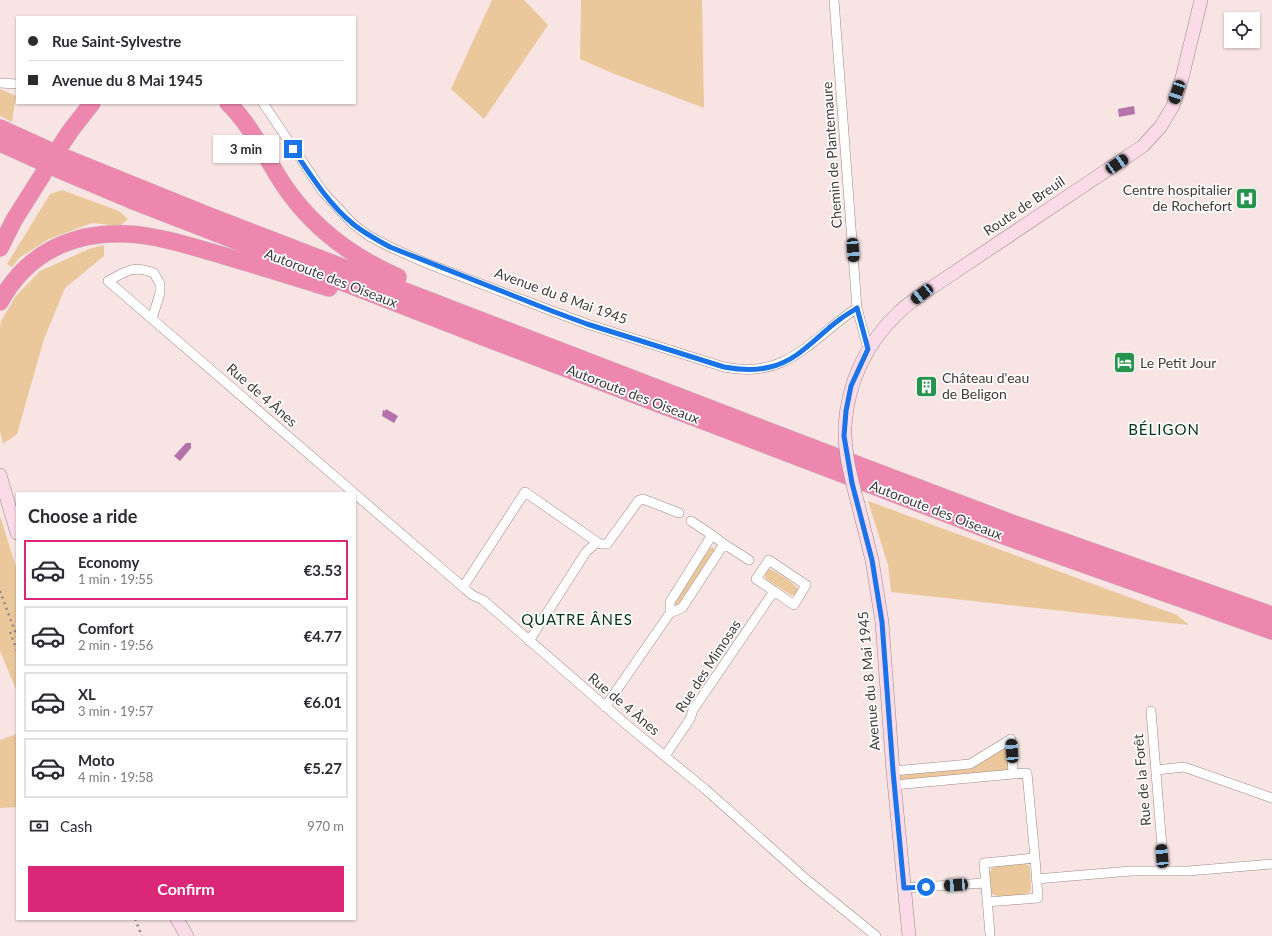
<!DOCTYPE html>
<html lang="en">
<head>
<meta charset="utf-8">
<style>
  :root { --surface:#fff; --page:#f7f7f7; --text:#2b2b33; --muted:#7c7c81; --line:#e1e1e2; --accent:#db2777 }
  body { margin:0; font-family:Lato,sans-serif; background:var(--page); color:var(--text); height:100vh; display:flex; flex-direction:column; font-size:15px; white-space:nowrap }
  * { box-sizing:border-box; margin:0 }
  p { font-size:13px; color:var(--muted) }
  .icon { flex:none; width:22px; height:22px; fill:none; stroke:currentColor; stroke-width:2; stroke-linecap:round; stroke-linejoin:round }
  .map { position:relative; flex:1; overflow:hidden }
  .side { position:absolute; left:16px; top:492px; width:340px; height:428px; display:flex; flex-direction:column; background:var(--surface); border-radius:0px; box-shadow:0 1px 3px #0004 }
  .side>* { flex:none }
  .banner { position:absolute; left:16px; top:16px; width:340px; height:88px; border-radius:0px; box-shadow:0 1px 3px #0004; display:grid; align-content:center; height:88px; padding:0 12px; background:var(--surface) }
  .fabs { position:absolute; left:1224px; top:12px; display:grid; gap:8px }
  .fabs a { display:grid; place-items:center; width:36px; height:36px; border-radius:0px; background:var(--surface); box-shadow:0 1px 3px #0004; font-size:20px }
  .end { position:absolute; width:18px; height:18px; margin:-9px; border:5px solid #1a73e8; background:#fff; box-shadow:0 0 0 2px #fff }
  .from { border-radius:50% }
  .bubble { position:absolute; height:28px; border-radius:0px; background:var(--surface); box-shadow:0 1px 3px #0004; font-size:13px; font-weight:700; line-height:28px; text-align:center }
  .car { position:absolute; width:12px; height:24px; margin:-12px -6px; border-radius:5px; box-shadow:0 0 3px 1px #0007; background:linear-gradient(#222 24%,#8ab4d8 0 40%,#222 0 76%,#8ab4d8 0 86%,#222 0) }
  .banner b { display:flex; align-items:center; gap:14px; height:38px; font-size:15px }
  .banner b+b { border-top:1px solid var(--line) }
  .banner i { width:10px; height:10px; background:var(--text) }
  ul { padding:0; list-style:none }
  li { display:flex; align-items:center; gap:12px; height:60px; margin:0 8px 6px; padding:0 4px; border:2px solid var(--line); border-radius:0px }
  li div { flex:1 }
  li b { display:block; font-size:15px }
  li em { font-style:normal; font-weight:700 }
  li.on { border-color:var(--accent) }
  li>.icon { width:36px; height:36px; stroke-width:1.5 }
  h2 { padding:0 12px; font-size:18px; line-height:48px }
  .pay { display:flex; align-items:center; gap:10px; height:44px; padding:0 12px; font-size:15px }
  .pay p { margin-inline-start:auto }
  .action { display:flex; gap:8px; margin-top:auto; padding:8px 12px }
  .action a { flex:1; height:46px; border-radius:0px; background:var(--accent); color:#fff; font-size:16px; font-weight:700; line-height:46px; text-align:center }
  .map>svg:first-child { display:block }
</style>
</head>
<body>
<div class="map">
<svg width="1272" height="936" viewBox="0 0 1272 936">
  <rect width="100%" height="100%" fill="#f7e4e3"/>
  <!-- green -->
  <path fill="#eac89c" d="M492,0H524L548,25L484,119L451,89Z
    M581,0H702L704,108L612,73L580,59Z
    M0,89L16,96L12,122L0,116Z
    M62,190L119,211L128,219L120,226L92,223L49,239L19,258L12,267L7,264L50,194Z
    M104,245V256L65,288L44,339L17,434L3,444L0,431V328L1,321L16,296L40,271L89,249Z
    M868,501L1177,615L1189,625L891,592L888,565Z
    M0,516L17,570V692L0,651Z
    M713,547L715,551L679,603L677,605H674V601L710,548Z
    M769,569C776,571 794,583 798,589L797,594L791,595L766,579L764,574L767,570Z
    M17,734V807L0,808V740Z
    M1011,739L1013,774L894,785L893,771L970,764Z
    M1025,864L1028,865L1030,868L1031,890C1026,899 999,899 991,893C990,884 986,871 995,866Z"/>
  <!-- water -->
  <path fill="#b372ab" d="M1134,106L1135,114L1119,117L1118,109Z
    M386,409L398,416L394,423L382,416L383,410L385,411Z
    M186,443H191V448L180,461L174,456Z"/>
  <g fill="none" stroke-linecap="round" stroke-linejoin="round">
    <defs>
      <path id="street" d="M834,0L857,308L868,349
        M0,83L17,84
        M263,103L323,192L353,224L369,236L390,247L426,263L552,311L587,324L724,367C788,380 810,339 857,308
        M152,319L160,293V284L154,273C132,265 127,271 108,281L354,493
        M355,494L463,587L472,595L483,600L628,726L705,789L806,879L876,936
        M691,521L712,535
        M724,544L749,560
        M463,587L525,492L597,542
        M529,641L586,552L597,542L601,544H607L639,500L643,499L679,513
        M605,707L670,613L682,608L724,544L712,535L670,602V613
        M1151,711L1164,871
        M665,756L690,719L693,710L774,591L794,605L806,585L769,560L756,579L774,591
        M1156,770L1184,767L1272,798
        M893,771L970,764L1011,739L1013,774L894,785
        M1013,774L1027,773L1035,858
        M1036,879L1131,871H1188L1272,864
        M904,888L985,883
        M987,902L1038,898L1035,858L984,863L990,934"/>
      <path id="secondary" d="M845,426C848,381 866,344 898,313C905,306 914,300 922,294L1143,146L1161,126L1173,106L1182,78L1201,0
        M0,475L17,533
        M858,504L872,560L882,622L893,771L909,936
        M177,919L187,936"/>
      <path id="highway" d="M228,103C252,126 265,157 283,184C311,226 352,257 398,277
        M0,128L66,158L207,215L787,438L1009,522L1272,615
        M0,143L62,171L131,200L499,343L1007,537L1272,631
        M61,145L71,130L92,103
        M0,248L14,220L43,174
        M0,302C27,252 74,231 129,234C159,236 190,246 218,254C255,265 292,276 329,288"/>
    </defs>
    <!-- street casing -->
    <use href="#street" stroke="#9b8a88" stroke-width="10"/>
    <!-- secondary casing -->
    <use href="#secondary" stroke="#9b8a88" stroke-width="14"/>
    <!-- highway casing -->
    <use href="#highway" stroke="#cac8c8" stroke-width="18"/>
    <!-- street -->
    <use href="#street" stroke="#fff" stroke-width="9"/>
    <!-- secondary -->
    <use href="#secondary" stroke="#fadbe7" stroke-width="13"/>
    <!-- highway -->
    <use href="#highway" stroke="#ee87ae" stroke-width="17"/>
    <!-- rail -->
    <path stroke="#958888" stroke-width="2.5" stroke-dasharray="2 4" stroke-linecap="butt" d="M0,591L17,637
      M10,632L17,651
      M135,919L142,936"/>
    <defs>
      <path id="secondary-bridge" d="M845,426C844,452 851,478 858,504"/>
    </defs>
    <!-- secondary-bridge casing -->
    <use href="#secondary-bridge" stroke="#9b8a88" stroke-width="14" stroke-linecap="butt"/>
    <!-- secondary-bridge -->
    <use href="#secondary-bridge" stroke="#fadbe7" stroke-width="13"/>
  </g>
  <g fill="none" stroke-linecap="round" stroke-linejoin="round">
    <!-- route -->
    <path stroke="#1a73e8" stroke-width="5" d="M293,149C311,176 328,203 353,224C364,233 377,240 390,247L552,311L587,324L724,367C740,370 755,371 770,367C798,361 817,336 839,320C844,316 851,312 857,308L868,349L851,386L846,411L844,436L852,483L872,560L882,622L893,771L904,888L926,887"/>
  </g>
  <!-- icons -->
  <defs>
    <symbol id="hospital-square" viewBox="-11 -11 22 22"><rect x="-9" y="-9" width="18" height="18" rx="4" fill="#26944d" stroke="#fff"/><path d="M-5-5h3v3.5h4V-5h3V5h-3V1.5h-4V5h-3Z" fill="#fff"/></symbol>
    <symbol id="hotel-square" viewBox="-11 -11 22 22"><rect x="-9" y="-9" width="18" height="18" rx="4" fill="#26944d" stroke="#fff"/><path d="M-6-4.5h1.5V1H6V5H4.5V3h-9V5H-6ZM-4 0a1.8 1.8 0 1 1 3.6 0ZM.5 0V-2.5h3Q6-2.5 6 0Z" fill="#fff"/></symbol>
    <symbol id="building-square" viewBox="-11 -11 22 22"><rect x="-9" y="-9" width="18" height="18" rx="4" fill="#26944d" stroke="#fff"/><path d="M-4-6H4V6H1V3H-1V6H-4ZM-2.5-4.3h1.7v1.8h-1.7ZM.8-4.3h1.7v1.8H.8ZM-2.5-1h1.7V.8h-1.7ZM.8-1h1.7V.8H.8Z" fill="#fff"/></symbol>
  </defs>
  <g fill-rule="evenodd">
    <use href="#hospital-square" x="1234" y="186" width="25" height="25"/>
    <use href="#hotel-square" x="1112" y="350" width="25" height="25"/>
    <use href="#building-square" x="914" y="374" width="25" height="25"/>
  </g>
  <g text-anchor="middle" stroke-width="3.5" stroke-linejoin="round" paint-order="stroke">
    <!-- street labels -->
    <g font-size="14" fill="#423a3a" stroke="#fff">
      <text transform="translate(832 155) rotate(-94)" y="5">Chemin de Plantemaure</text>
      <text transform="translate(1024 206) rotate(-34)" y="5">Route de Breuil</text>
      <text transform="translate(331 278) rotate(21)" y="5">Autoroute des Oiseaux</text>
      <text transform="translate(561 296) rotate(20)" y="5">Avenue du 8 Mai 1945</text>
      <text transform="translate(633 394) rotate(21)" y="5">Autoroute des Oiseaux</text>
      <text transform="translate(262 395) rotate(41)" y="5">Rue de 4 Ânes</text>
      <text transform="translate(936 510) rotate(21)" y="5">Autoroute des Oiseaux</text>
      <text transform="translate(708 666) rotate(-57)" y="5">Rue des Mimosas</text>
      <text transform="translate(869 681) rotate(-95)" y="5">Avenue du 8 Mai 1945</text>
      <text transform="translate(624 704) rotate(40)" y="5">Rue de 4 Ânes</text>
      <text transform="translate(1142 780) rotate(-95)" y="5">Rue de la Forêt</text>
    </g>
    <!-- poi labels -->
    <g font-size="14" fill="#423a3a" stroke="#fff" text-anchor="start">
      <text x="1232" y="195" text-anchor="end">Centre hospitalier<tspan x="1232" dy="16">de Rochefort</tspan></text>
      <text x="1140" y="368">Le Petit Jour</text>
      <text x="942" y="383">Château d'eau<tspan x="942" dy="16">de Beligon</tspan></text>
    </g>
    <!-- neighbourhood labels -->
    <g font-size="15" letter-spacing="1" fill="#003413" stroke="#fff">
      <text x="1164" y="435">BÉLIGON</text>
      <text x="577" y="625">QUATRE ÂNES</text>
    </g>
  </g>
</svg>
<div class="fabs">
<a><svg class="icon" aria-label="locate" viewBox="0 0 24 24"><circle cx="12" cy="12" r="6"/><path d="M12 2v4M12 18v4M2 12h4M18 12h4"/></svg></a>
</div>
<i class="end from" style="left:926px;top:887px"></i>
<i class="end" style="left:293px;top:149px"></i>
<div class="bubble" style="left:213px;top:135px;width:66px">3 min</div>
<i class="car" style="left:1177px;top:92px;rotate:199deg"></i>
<i class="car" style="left:1117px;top:164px;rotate:56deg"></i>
<i class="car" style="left:853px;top:250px;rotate:176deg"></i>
<i class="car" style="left:922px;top:294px;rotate:232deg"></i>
<i class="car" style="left:1012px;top:751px;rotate:356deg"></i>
<i class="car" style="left:1162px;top:856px;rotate:355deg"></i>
<i class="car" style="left:956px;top:885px;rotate:266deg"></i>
<div class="banner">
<b><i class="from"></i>Rue Saint-Sylvestre</b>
<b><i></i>Avenue du 8 Mai 1945</b>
</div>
<section class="side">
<h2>Choose a ride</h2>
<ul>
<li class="on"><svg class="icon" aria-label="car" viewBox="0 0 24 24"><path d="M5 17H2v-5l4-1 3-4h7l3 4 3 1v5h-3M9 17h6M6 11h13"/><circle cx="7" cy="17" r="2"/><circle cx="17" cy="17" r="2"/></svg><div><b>Economy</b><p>1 min · 19:55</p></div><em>€3.53</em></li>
<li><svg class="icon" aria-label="car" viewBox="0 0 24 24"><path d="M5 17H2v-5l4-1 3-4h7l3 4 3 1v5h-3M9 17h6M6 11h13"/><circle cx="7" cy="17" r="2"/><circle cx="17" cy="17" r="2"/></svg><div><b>Comfort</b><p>2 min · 19:56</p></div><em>€4.77</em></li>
<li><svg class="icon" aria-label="car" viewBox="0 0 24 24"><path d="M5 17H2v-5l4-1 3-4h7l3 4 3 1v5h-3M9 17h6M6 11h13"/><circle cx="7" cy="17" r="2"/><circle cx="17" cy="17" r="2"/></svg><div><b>XL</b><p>3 min · 19:57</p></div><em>€6.01</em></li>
<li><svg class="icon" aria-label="car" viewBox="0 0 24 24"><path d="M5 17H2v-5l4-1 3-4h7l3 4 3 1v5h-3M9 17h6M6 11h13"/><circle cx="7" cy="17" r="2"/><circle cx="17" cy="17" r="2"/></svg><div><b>Moto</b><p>4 min · 19:58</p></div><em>€5.27</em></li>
</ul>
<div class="pay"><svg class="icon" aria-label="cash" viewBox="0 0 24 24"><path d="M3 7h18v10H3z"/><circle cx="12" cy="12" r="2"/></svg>Cash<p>970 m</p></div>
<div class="action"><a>Confirm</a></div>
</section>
</div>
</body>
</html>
